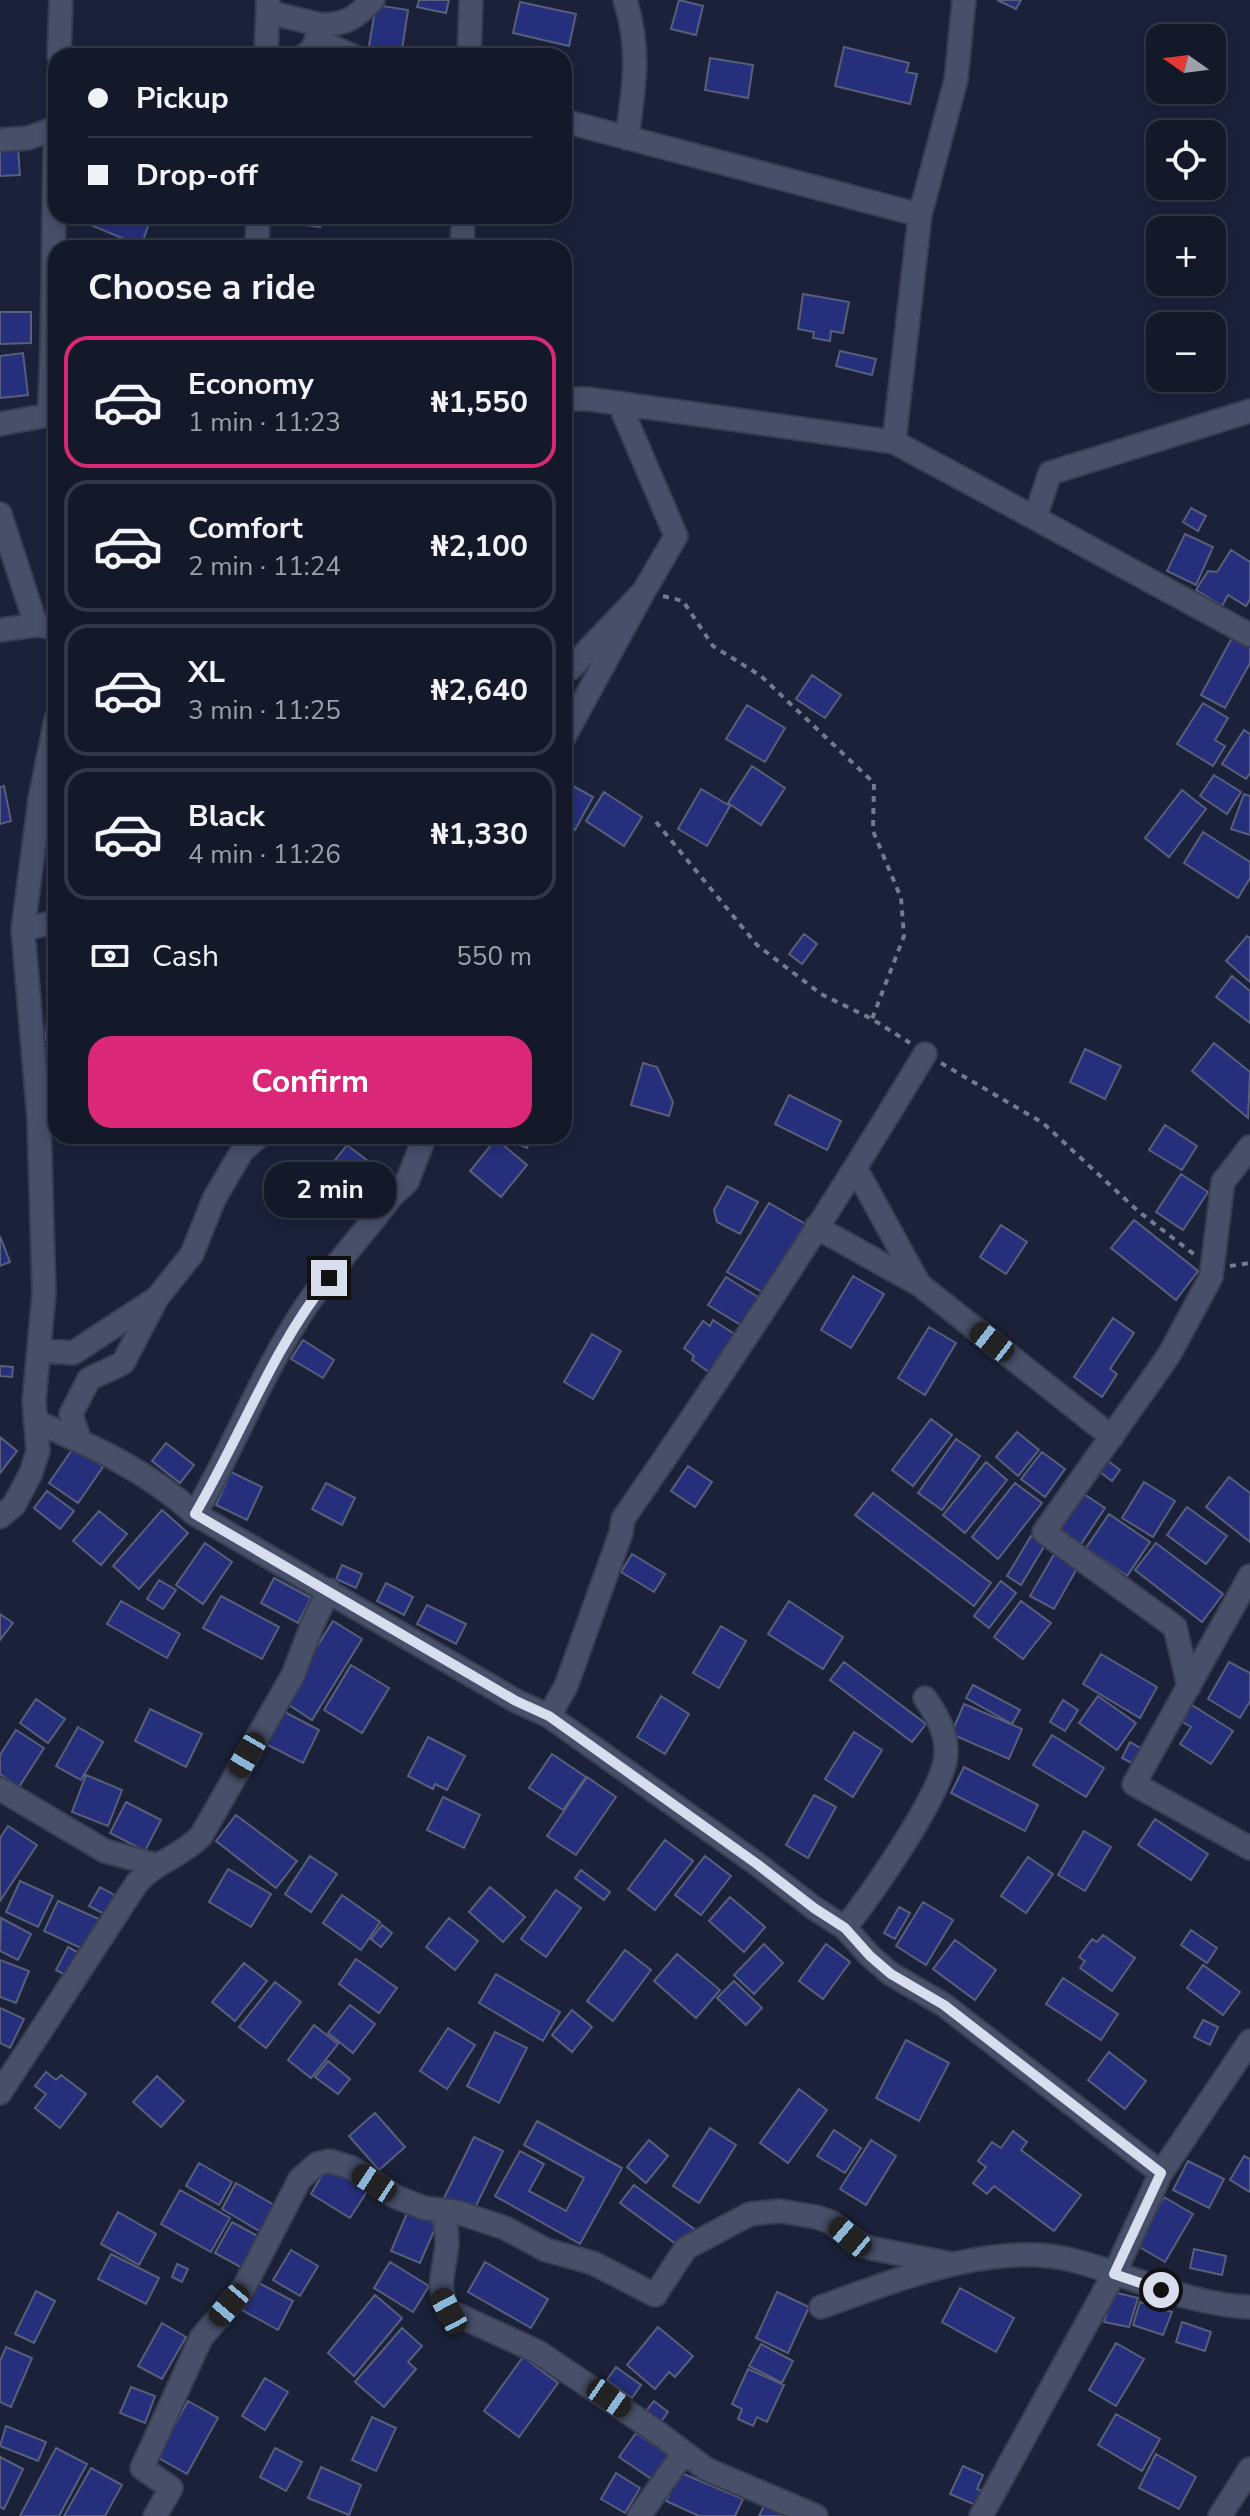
<!DOCTYPE html>
<html lang="en">
<head>
<meta charset="utf-8">
<style>
  :root { --surface:#14192a; --page:#212636; --text:#f1f3f6; --muted:#9da0a8; --line:#333847; --accent:#db2777 }
  body { margin:0; font-family:"Nunito Sans",sans-serif; background:var(--page); color:var(--text); height:100vh; display:flex; flex-direction:column; font-size:30px; white-space:nowrap }
  * { box-sizing:border-box; margin:0 }
  p { font-size:26px; color:var(--muted) }
  .icon { flex:none; width:44px; height:44px; fill:none; stroke:currentColor; stroke-width:2; stroke-linecap:round; stroke-linejoin:round }
  .map { position:relative; flex:1; overflow:hidden }
  .panel { position:absolute; left:48px; top:240px; width:524px; height:904px; display:flex; flex-direction:column; background:var(--surface); border-radius:24px; box-shadow:0 4px 12px #0003,0 0 0 2px var(--line) }
  .panel>* { flex:none }
  .guide { position:absolute; left:48px; top:48px; width:524px; height:176px; border-radius:24px; box-shadow:0 4px 12px #0003,0 0 0 2px var(--line); display:grid; align-content:center; height:176px; padding:0 40px; background:var(--surface) }
  .needle { width:52px; rotate:284deg }
  .controls { position:absolute; left:1146px; top:24px; display:grid; gap:16px }
  .controls a { display:grid; place-items:center; width:80px; height:80px; border-radius:16px; background:var(--surface); box-shadow:0 4px 12px #0003,0 0 0 2px var(--line); font-size:40px }
  .end { position:absolute; width:36px; height:36px; margin:-18px; border:10px solid #d9deee; background:#111; box-shadow:0 0 0 4px #111 }
  .from { border-radius:50% }
  .bubble { position:absolute; height:56px; border-radius:24px; background:var(--surface); box-shadow:0 4px 12px #0003,0 0 0 2px var(--line); font-size:26px; font-weight:700; line-height:56px; text-align:center }
  .car { position:absolute; width:24px; height:48px; margin:-24px -12px; border-radius:10px; box-shadow:0 0 6px 2px #0007; background:linear-gradient(#222 24%,#8ab4d8 0 40%,#222 0 76%,#8ab4d8 0 86%,#222 0) }
  .guide b { display:flex; align-items:center; gap:28px; height:76px; font-size:30px }
  .guide b+b { border-top:2px solid var(--line) }
  .guide i { width:20px; height:20px; background:var(--text) }
  ul { padding:0; list-style:none }
  li { display:flex; align-items:center; gap:24px; height:132px; margin:0 16px 12px; padding:0 24px; border:4px solid var(--line); border-radius:24px }
  li div { flex:1 }
  li b { display:block; font-size:30px }
  li em { font-style:normal; font-weight:700 }
  li.active { border-color:var(--accent) }
  li>.icon { width:72px; height:72px; stroke-width:1.5 }
  h2 { padding:0 40px; font-size:36px; line-height:96px }
  .pay { display:flex; align-items:center; gap:20px; height:88px; padding:0 40px; font-size:30px }
  .pay p { margin-inline-start:auto }
  .cta { display:flex; gap:16px; margin-top:auto; padding:16px 40px }
  .cta a { flex:1; height:92px; border-radius:24px; background:var(--accent); color:#fff; font-size:32px; font-weight:700; line-height:92px; text-align:center }
  .map>svg:first-child { display:block }
</style>
</head>
<body>
<div class="map">
<svg width="1250" height="2516" viewBox="0 0 1250 2516">
  <rect width="100%" height="100%" fill="#1b2138"/>
  <!-- building -->
  <path fill="#262f7b" stroke="#575f7a" stroke-width="2" d="M419,0H449L446,13L417,7Z
    M679,0L703,6L696,35L671,29Z
    M997,0H1021L1016,9Z
    M520,2L576,14L569,46L513,33Z
    M376,5L408,10L401,56L368,52Z
    M844,47L909,63L906,72L917,74L910,104L835,86Z
    M710,58L753,65L748,98L705,90Z
    M18,147L20,175L0,176V148Z
    M78,216H146L151,218L141,246L76,219Z
    M277,216H321L320,227L276,222Z
    M803,294L849,302L843,333L831,331L830,341L813,338L814,332L798,329Z
    M0,312H31V343L0,344Z
    M840,351L876,359L872,375L836,366Z
    M23,353L28,395L0,398V356Z
    M1191,508L1206,516L1198,531L1183,522Z
    M1185,534L1213,547L1196,585L1167,571Z
    M1231,550L1250,562V599L1246,606L1228,595L1222,606L1196,590L1208,571L1217,572Z
    M1233,636L1250,645V663L1225,708L1201,695Z
    M812,675L841,695L825,718L796,699Z
    M1203,703L1228,718L1215,740L1225,746L1213,766L1177,744Z
    M747,705L785,728L765,762L726,739Z
    M1244,730L1250,734V773L1246,779L1222,764Z
    M752,766L785,788L761,825L728,803Z
    M1214,775L1241,792L1227,814L1200,796Z
    M564,781L593,797L575,830L564,824Z
    M4,786L11,821L0,824V787Z
    M701,789L730,806L707,846L678,829Z
    M1182,790L1206,809L1169,857L1145,838Z
    M604,792L642,817L624,846L586,821Z
    M1244,794L1250,796V835L1231,829Z
    M1203,832L1250,862V878L1238,898L1184,863Z
    M804,934L817,944L802,964L789,954Z
    M1247,936L1250,938V982L1226,961Z
    M1232,976L1250,991V1023L1216,997Z
    M47,1015L56,1016V1041L46,1040Z
    M1214,1043L1250,1072L1248,1118L1192,1071Z
    M1085,1049L1121,1066L1105,1099L1070,1082Z
    M643,1063L657,1067L673,1102L669,1116L631,1105Z
    M789,1095L841,1121L827,1150L775,1124Z
    M1165,1125L1197,1146L1182,1170L1149,1150Z
    M499,1136H532L527,1148Z
    M496,1139L527,1165L501,1197L470,1171Z
    M347,1145L385,1174L368,1197L329,1168Z
    M1181,1174L1208,1192L1183,1230L1156,1212Z
    M727,1186L758,1202L740,1234L717,1222L714,1210Z
    M769,1203L807,1225L769,1296L727,1272Z
    M1134,1220L1198,1271L1176,1300L1111,1248Z
    M1001,1225L1027,1242L1006,1274L980,1257Z
    M0,1236L10,1262L0,1266Z
    M853,1276L884,1294L851,1348L821,1330Z
    M726,1277L761,1299L744,1327L708,1305Z
    M1113,1318L1134,1333L1110,1369L1117,1374L1102,1397L1074,1377Z
    M713,1320L739,1337L713,1375L692,1360L694,1356L684,1348L703,1321L710,1326Z
    M929,1327L956,1343L925,1395L898,1378Z
    M592,1334L621,1351L593,1399L564,1382Z
    M303,1340L334,1360L323,1378L291,1359Z
    M0,1366L13,1367L12,1377L0,1376Z
    M931,1419L952,1435L913,1486L892,1470Z
    M1017,1432L1039,1450L1018,1476L996,1457Z
    M0,1437L17,1451L0,1473Z
    M956,1439L980,1456L942,1510L918,1493Z
    M166,1443L194,1465L180,1483L152,1461Z
    M74,1447L103,1467L78,1503L49,1483Z
    M1042,1452L1065,1469L1045,1497L1021,1479Z
    M1108,1461L1120,1470L1112,1481L1100,1472Z
    M986,1462L1007,1480L965,1533L943,1515Z
    M688,1466L712,1482L695,1507L671,1491Z
    M231,1472L262,1487L247,1520L216,1505Z
    M1229,1477L1250,1493V1542L1206,1507Z
    M1144,1482L1175,1501L1153,1537L1122,1518Z
    M326,1483L355,1498L342,1525L312,1509Z
    M1015,1483L1042,1503L998,1559L972,1537Z
    M47,1491L74,1511L60,1529L34,1508Z
    M1081,1492L1105,1508L1081,1544L1056,1527Z
    M873,1493L991,1583L974,1606L855,1515Z
    M1187,1507L1227,1536L1206,1564L1167,1535Z
    M162,1510L188,1533L139,1589L113,1566Z
    M99,1511L127,1534L101,1565L73,1541Z
    M1109,1514L1150,1542L1127,1576L1086,1548Z
    M1031,1536L1045,1545L1021,1585L1007,1576Z
    M205,1543L232,1562L203,1604L176,1585Z
    M1156,1543L1223,1594L1202,1622L1135,1570Z
    M1056,1551L1079,1565L1054,1609L1030,1596Z
    M632,1554L665,1574L654,1592L621,1572Z
    M342,1565L362,1574L356,1588L336,1579Z
    M274,1578L311,1598L298,1623L261,1603Z
    M159,1580L176,1590L163,1609L147,1599Z
    M1001,1581L1016,1593L989,1628L974,1616Z
    M386,1583L413,1597L404,1615L377,1601Z
    M221,1596L279,1627L262,1659L203,1628Z
    M121,1601L180,1634L167,1658L107,1624Z
    M789,1601L843,1637L823,1669L768,1634Z
    M1021,1601L1051,1623L1023,1659L994,1637Z
    M427,1605L466,1624L456,1644L417,1624Z
    M0,1614L13,1623L0,1640Z
    M333,1621L362,1639L312,1720L283,1701Z
    M721,1626L746,1641L719,1688L693,1673Z
    M1101,1654L1157,1687L1140,1718L1083,1684Z
    M844,1662L926,1724L912,1742L830,1680Z
    M1229,1662L1250,1673V1701L1240,1718L1208,1699Z
    M351,1665L389,1688L362,1733L324,1710Z
    M973,1685L1020,1710L1012,1724L966,1698Z
    M661,1696L689,1714L665,1754L637,1737Z
    M1098,1696L1136,1723L1117,1750L1079,1723Z
    M36,1699L65,1719L48,1743L20,1723Z
    M1063,1700L1078,1710L1065,1731L1050,1722Z
    M964,1704L1022,1729L1009,1759L951,1734Z
    M1192,1705L1233,1731L1211,1764L1180,1744L1191,1727L1181,1721Z
    M150,1709L202,1734L186,1767L135,1741Z
    M279,1709L319,1730L303,1763L262,1742Z
    M78,1727L103,1742L81,1780L56,1766Z
    M16,1730L44,1748L19,1787L0,1774V1755Z
    M854,1732L882,1750L853,1797L825,1779Z
    M1052,1735L1104,1768L1086,1797L1033,1765Z
    M428,1737L465,1756L447,1790L435,1784L433,1789L408,1776Z
    M1130,1742L1142,1749L1134,1764L1122,1758Z
    M552,1754L586,1777L563,1810L529,1788Z
    M964,1767L1038,1805L1025,1831L951,1793Z
    M86,1775L122,1790L108,1826L72,1812Z
    M587,1777L616,1797L576,1855L547,1836Z
    M814,1795L836,1807L808,1858L786,1845Z
    M443,1797L480,1815L464,1848L427,1830Z
    M126,1802L161,1820L145,1851L110,1833Z
    M236,1815L297,1861L276,1888L216,1841Z
    M1155,1819L1208,1854L1191,1880L1138,1845Z
    M8,1826L37,1845L0,1901V1838Z
    M1084,1831L1111,1847L1085,1891L1058,1875Z
    M665,1840L693,1861L655,1910L628,1889Z
    M310,1856L337,1874L311,1912L285,1894Z
    M705,1856L731,1876L701,1915L675,1895Z
    M1028,1857L1053,1874L1026,1913L1001,1896Z
    M228,1869L271,1894L251,1927L209,1902Z
    M581,1870L610,1892L604,1900L575,1878Z
    M20,1881L53,1896L38,1927L6,1912Z
    M100,1887L116,1896L106,1915L89,1906Z
    M490,1887L525,1917L503,1942L469,1912Z
    M556,1890L581,1908L546,1957L521,1939Z
    M342,1895L380,1922L361,1950L323,1923Z
    M730,1897L765,1927L744,1952L709,1921Z
    M58,1901L99,1919L85,1950L44,1931Z
    M923,1902L953,1920L926,1965L896,1946Z
    M899,1907L910,1913L895,1939L884,1933Z
    M1,1918L31,1934L18,1960L0,1951Z
    M449,1918L478,1941L455,1970L426,1947Z
    M382,1925L392,1933L381,1947L371,1939Z
    M1191,1930L1217,1948L1207,1963L1181,1945Z
    M1103,1935L1135,1958L1112,1991L1080,1968L1085,1961L1079,1957L1092,1939L1097,1942Z
    M955,1940L996,1970L975,2000L933,1969Z
    M764,1944L783,1963L754,1994L734,1975Z
    M826,1944L850,1962L823,1999L799,1981Z
    M68,1947L79,1953L67,1976L56,1970Z
    M625,1950L651,1970L613,2021L587,2001Z
    M677,1954L720,1990L696,2018L654,1981Z
    M356,1959L397,1988L379,2013L339,1984Z
    M0,1960L29,1971L16,2003L0,1997Z
    M244,1963L267,1981L235,2021L212,2002Z
    M1203,1965L1240,1992L1223,2015L1187,1988Z
    M496,1974L560,2012L543,2041L479,2003Z
    M1063,1978L1118,2014L1101,2040L1046,2004Z
    M734,1981L762,2008L746,2025L717,1998Z
    M275,1982L301,2002L266,2048L239,2027Z
    M350,2005L375,2024L353,2053L328,2033Z
    M0,2008L24,2019L10,2048L0,2043Z
    M572,2010L592,2027L572,2052L552,2035Z
    M1203,2020L1218,2027L1210,2045L1194,2037Z
    M314,2025L338,2044L311,2078L288,2060Z
    M448,2028L475,2045L447,2089L420,2071Z
    M495,2032L527,2048L499,2103L467,2086Z
    M906,2040L949,2063L919,2121L876,2098Z
    M1109,2052L1146,2081L1125,2109L1088,2080Z
    M328,2061L350,2079L338,2094L315,2077Z
    M46,2072L56,2080L61,2075L86,2094L60,2128L35,2108L46,2094L35,2086Z
    M157,2076L184,2101L161,2127L133,2102Z
    M799,2089L827,2110L788,2163L760,2143Z
    M375,2113L405,2147L379,2170L349,2136Z
    M537,2121L622,2168L580,2244L495,2196L520,2151L544,2164L529,2191L566,2211L584,2178L524,2145Z
    M710,2128L736,2145L699,2203L673,2186Z
    M834,2130L861,2148L845,2173L817,2156Z
    M1013,2131L1027,2142L1021,2150L1081,2195L1054,2231L994,2186L987,2194L973,2183L986,2167L978,2161L992,2142L1001,2148Z
    M474,2137L503,2151L472,2214L443,2200Z
    M649,2140L668,2156L646,2183L627,2167Z
    M871,2140L896,2156L866,2205L840,2189Z
    M1244,2156L1250,2159V2192L1230,2180Z
    M1188,2161L1224,2179L1209,2208L1173,2190Z
    M199,2163L232,2182L219,2205L186,2186Z
    M328,2165L368,2190L350,2218L311,2194Z
    M236,2183L276,2206L261,2232L222,2209Z
    M634,2185L694,2229L680,2247L620,2203Z
    M180,2190L230,2218L211,2252L161,2224Z
    M1164,2197L1193,2214L1165,2262L1136,2245Z
    M408,2211L437,2224L420,2263L391,2251Z
    M118,2212L156,2234L139,2265L101,2244Z
    M232,2222L261,2238L244,2269L215,2253Z
    M1194,2249L1226,2256L1222,2275L1190,2268Z
    M291,2250L318,2266L300,2296L273,2280Z
    M111,2254L159,2278L146,2304L98,2279Z
    M390,2262L429,2286L413,2312L374,2288Z
    M485,2262L548,2299L531,2328L468,2292Z
    M177,2264L188,2269L182,2282L172,2277Z
    M257,2282L293,2301L278,2330L242,2310Z
    M960,2288L1014,2318L996,2352L942,2322Z
    M36,2291L55,2301L34,2343L15,2334Z
    M777,2292L809,2307L788,2353L756,2338Z
    M1113,2292L1138,2298L1129,2327L1104,2322Z
    M375,2295L402,2318L354,2376L328,2353Z
    M1140,2302L1172,2312L1163,2335L1133,2325Z
    M1182,2322L1211,2332L1205,2351L1176,2342Z
    M162,2323L186,2337L162,2379L138,2366Z
    M658,2327L693,2356L675,2377L669,2372L655,2389L627,2365Z
    M402,2328L422,2346L408,2362L416,2369L384,2407L355,2382Z
    M1116,2343L1144,2359L1116,2406L1089,2390Z
    M761,2344L793,2361L782,2383L749,2366Z
    M6,2347L32,2358L11,2407L0,2402V2361Z
    M523,2357L558,2383L519,2437L484,2411Z
    M616,2367L641,2385L632,2398L607,2380Z
    M748,2369L784,2385L767,2422L757,2417L753,2426L738,2419L742,2409L732,2404Z
    M265,2378L288,2392L265,2430L242,2416Z
    M131,2387L155,2396L145,2423L120,2413Z
    M188,2401L218,2418L187,2474L157,2457Z
    M654,2401L668,2412L660,2423L646,2411Z
    M1116,2414L1160,2439L1142,2471L1098,2445Z
    M372,2417L396,2428L376,2471L352,2460Z
    M6,2426L46,2442L38,2461L0,2446Z
    M636,2433L669,2455L653,2480L619,2457Z
    M56,2448L87,2464L59,2516H20Z
    M275,2448L302,2462L286,2491L260,2477Z
    M1156,2454L1196,2477L1179,2509L1139,2488Z
    M0,2457L23,2469L4,2509L0,2507Z
    M963,2466L983,2475L977,2489L984,2492L978,2506L950,2494Z
    M321,2467L361,2485L349,2515L308,2498Z
    M91,2468L122,2485L105,2516H64Z
    M679,2472L743,2499L735,2516H699L666,2501Z
    M616,2473L640,2488L625,2513L601,2499Z
    M765,2504L791,2516H759Z"/>
  <g fill="none" stroke-linecap="round" stroke-linejoin="round">
    <defs>
      <path id="minor" d="M625,0C641,50 634,87 627,138
        M268,12L321,25C320,36 313,52 303,56
        M321,25C347,24 354,19 373,0
        M316,40L353,56
        M59,56L61,0
        M266,56L268,0
        M469,56L471,0
        M564,121L920,215L894,442L1035,518
        M0,140L28,138L56,128
        M920,215L956,80L964,0
        M257,248L258,216
        M462,248L463,216
        M564,399H588L894,442
        M619,403L676,536L644,591
        M1250,411L1050,473L1035,518L1250,635
        M0,424L49,415C55,319 52,223 56,127
        M0,514L36,625L56,628
        M0,630L36,625
        M564,671L571,668L644,591L564,737
        M23,929L56,922
        M856,1169L919,1284
        M816,1227L920,1285L1112,1437
        M39,1350L73,1353L157,1298
        M35,1421C94,1447 146,1470 195,1514L516,1701L549,1716L757,1864L814,1908L845,1928L870,1956L891,1974L944,2005L1161,2173
        M80,1441L71,1414L89,1379L123,1363L157,1298L192,1254L214,1199L242,1151L259,1136
        M195,1514C233,1449 260,1377 301,1314C326,1274 362,1236 391,1197L407,1182L425,1136
        M0,1517L14,1505L31,1473L38,1451L34,1401L44,1293L39,1120L23,929L40,799L56,719
        M1250,1576L1134,1784L1250,1848
        M1189,1687L1175,1627L1044,1532L1169,1355L1211,1277L1223,1182L1250,1147
        M549,1716L566,1686L621,1533L623,1519C728,1367 830,1212 925,1054
        M0,1789L105,1851L156,1865
        M845,1928C869,1897 945,1791 946,1754C947,1733 937,1715 925,1698
        M0,2093L137,1883C155,1862 182,1856 201,1836L293,1675L313,1623L329,1590
        M444,2211C445,2222 447,2233 447,2243C445,2270 435,2285 449,2311L538,2352L654,2430L706,2469L816,2516
        M821,2307C894,2281 993,2240 1072,2260C1131,2275 1188,2305 1250,2307
        M155,2516L171,2488L142,2468L201,2338L243,2289L300,2179L317,2164L330,2161L352,2168L396,2197L424,2208L457,2212L505,2228L546,2250L593,2263L655,2295L686,2248L750,2214L780,2211L816,2217L831,2222L859,2244L870,2248L952,2264
        M639,2516L683,2454
        M981,2516L1114,2274L1161,2173L1250,2041
        M1220,2516L1250,2469"/>
    </defs>
    <!-- minor casing -->
    <use href="#minor" stroke="#393d51" stroke-width="26"/>
    <!-- path -->
    <path stroke="#757a8e" stroke-width="4" stroke-dasharray="6 6" stroke-linecap="butt" d="M663,596L683,601L713,646L761,676L874,783L873,831L901,898L904,936L872,1019
      M656,822L757,945L821,994L872,1019L910,1043
      M941,1063L1043,1123L1138,1211L1195,1255
      M1230,1266L1250,1263"/>
    <!-- minor -->
    <use href="#minor" stroke="#474f69" stroke-width="22"/>
  </g>
  <g fill="none" stroke-linecap="round" stroke-linejoin="round">
    <!-- route -->
    <path stroke="#d9deee" stroke-width="10" d="M329,1278C272,1349 241,1436 195,1514L516,1701L549,1716L757,1864L814,1908L845,1928L870,1956L891,1974L944,2005L1161,2173L1114,2274L1161,2290"/>
  </g>
</svg>
<div class="controls">
<a><svg class="needle" viewBox="-14 -14 28 28"><path d="M0-13l5 13h-10z" fill="#e53935"/><path d="M0 13l5-13h-10z" fill="#9da0a8"/></svg></a>
<a><svg class="icon" aria-label="locate" viewBox="0 0 24 24"><circle cx="12" cy="12" r="6"/><path d="M12 2v4M12 18v4M2 12h4M18 12h4"/></svg></a>
<a>+</a>
<a>−</a>
</div>
<i class="end from" style="left:1161px;top:2290px"></i>
<i class="end" style="left:329px;top:1278px"></i>
<div class="bubble" style="left:264px;top:1162px;width:132px">2 min</div>
<i class="car" style="left:992px;top:1342px;rotate:308deg"></i>
<i class="car" style="left:247px;top:1755px;rotate:210deg"></i>
<i class="car" style="left:374px;top:2183px;rotate:303deg"></i>
<i class="car" style="left:850px;top:2237px;rotate:310deg"></i>
<i class="car" style="left:229px;top:2305px;rotate:220deg"></i>
<i class="car" style="left:449px;top:2311px;rotate:332deg"></i>
<i class="car" style="left:609px;top:2398px;rotate:125deg"></i>
<div class="guide">
<b><i class="from"></i>Pickup</b>
<b><i></i>Drop-off</b>
</div>
<section class="panel">
<h2>Choose a ride</h2>
<ul>
<li class="active"><svg class="icon" aria-label="car" viewBox="0 0 24 24"><path d="M5 17H2v-5l4-1 3-4h7l3 4 3 1v5h-3M9 17h6M6 11h13"/><circle cx="7" cy="17" r="2"/><circle cx="17" cy="17" r="2"/></svg><div><b>Economy</b><p>1 min · 11:23</p></div><em>₦1,550</em></li>
<li><svg class="icon" aria-label="car" viewBox="0 0 24 24"><path d="M5 17H2v-5l4-1 3-4h7l3 4 3 1v5h-3M9 17h6M6 11h13"/><circle cx="7" cy="17" r="2"/><circle cx="17" cy="17" r="2"/></svg><div><b>Comfort</b><p>2 min · 11:24</p></div><em>₦2,100</em></li>
<li><svg class="icon" aria-label="car" viewBox="0 0 24 24"><path d="M5 17H2v-5l4-1 3-4h7l3 4 3 1v5h-3M9 17h6M6 11h13"/><circle cx="7" cy="17" r="2"/><circle cx="17" cy="17" r="2"/></svg><div><b>XL</b><p>3 min · 11:25</p></div><em>₦2,640</em></li>
<li><svg class="icon" aria-label="car" viewBox="0 0 24 24"><path d="M5 17H2v-5l4-1 3-4h7l3 4 3 1v5h-3M9 17h6M6 11h13"/><circle cx="7" cy="17" r="2"/><circle cx="17" cy="17" r="2"/></svg><div><b>Black</b><p>4 min · 11:26</p></div><em>₦1,330</em></li>
</ul>
<div class="pay"><svg class="icon" aria-label="cash" viewBox="0 0 24 24"><path d="M3 7h18v10H3z"/><circle cx="12" cy="12" r="2"/></svg>Cash<p>550 m</p></div>
<div class="cta"><a>Confirm</a></div>
</section>
</div>
</body>
</html>
